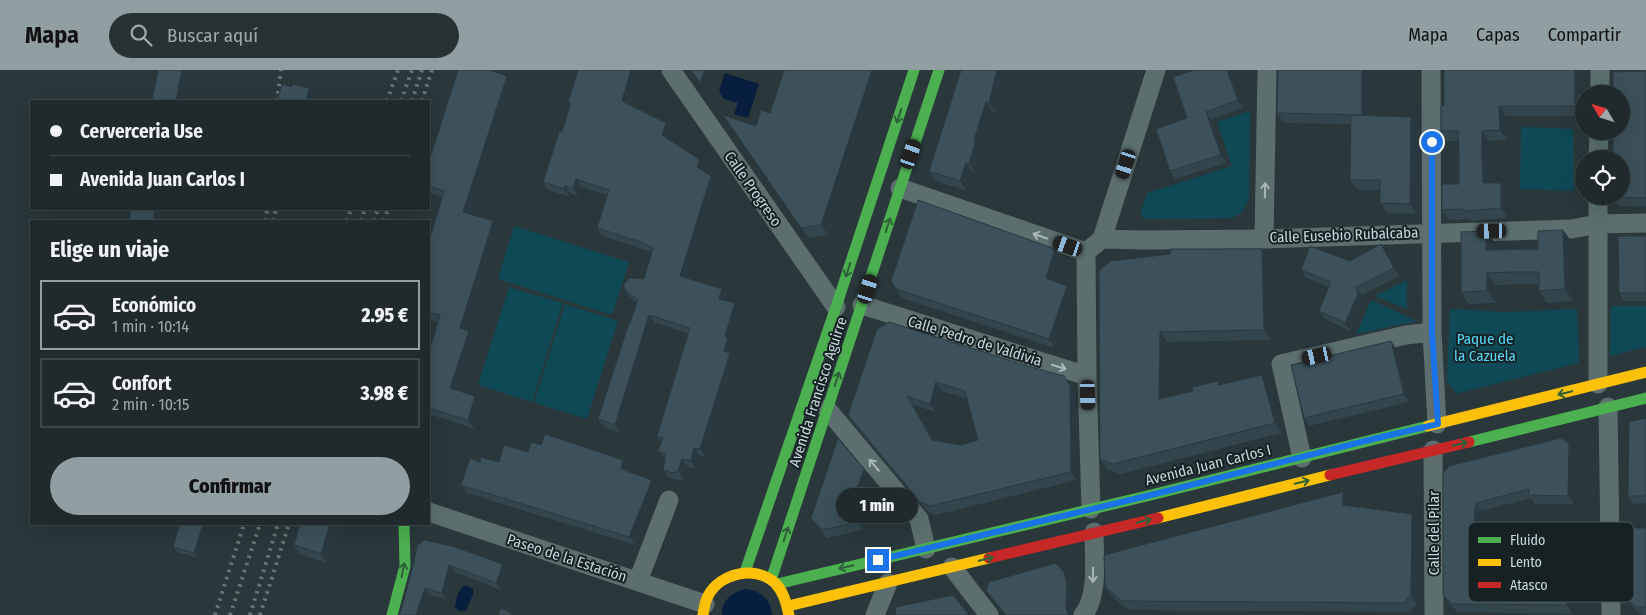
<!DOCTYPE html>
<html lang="es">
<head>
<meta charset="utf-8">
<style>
  :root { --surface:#202a2c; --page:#283234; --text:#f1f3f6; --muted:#a2a7a9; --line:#3d4648; --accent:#919fa3 }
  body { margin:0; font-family:"Fira Sans Condensed",sans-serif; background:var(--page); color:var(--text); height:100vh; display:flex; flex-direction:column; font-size:19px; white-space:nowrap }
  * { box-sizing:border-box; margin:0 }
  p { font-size:16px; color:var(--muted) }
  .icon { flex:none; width:28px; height:28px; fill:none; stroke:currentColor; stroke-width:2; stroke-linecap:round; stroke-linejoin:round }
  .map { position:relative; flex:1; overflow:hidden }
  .sheet { position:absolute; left:30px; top:150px; width:400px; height:305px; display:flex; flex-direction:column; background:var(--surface); border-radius:0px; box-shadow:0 5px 20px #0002,0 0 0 1px var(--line) }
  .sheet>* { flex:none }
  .hud { position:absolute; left:30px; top:30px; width:400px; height:110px; border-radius:0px; box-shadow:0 5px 20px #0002,0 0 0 1px var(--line); display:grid; align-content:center; height:110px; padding:0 20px; background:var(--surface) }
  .needle { width:32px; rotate:308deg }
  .buttons { position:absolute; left:1575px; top:15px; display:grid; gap:10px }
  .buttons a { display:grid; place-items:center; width:55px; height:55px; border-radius:50%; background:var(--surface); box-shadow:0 5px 20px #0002,0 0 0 1px var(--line); font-size:25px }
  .end { position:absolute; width:22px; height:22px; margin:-11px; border:6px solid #1a73e8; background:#fff; box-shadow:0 0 0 2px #fff }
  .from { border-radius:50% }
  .bubble { position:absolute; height:35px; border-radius:18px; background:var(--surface); box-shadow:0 5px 20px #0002,0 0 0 1px var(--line); font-size:16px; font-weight:800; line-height:35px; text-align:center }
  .car { position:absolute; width:15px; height:30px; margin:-15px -8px; border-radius:6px; box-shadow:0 0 4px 1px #0007; background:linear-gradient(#222 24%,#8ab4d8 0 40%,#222 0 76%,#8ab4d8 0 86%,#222 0) }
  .hud b { display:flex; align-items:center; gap:18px; height:48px; font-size:19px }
  .hud b+b { border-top:1px solid var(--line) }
  .hud i { width:12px; height:12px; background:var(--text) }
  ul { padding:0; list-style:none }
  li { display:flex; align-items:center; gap:15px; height:70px; margin:0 10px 8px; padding:0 10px; border:2px solid var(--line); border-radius:0px }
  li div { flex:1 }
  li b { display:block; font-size:19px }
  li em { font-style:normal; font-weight:800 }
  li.current { border-color:var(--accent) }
  li>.icon { width:45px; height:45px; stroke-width:1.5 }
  h2 { padding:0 20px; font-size:22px; line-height:60px }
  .primary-button { display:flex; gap:10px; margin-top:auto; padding:10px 20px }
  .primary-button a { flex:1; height:58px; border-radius:30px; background:var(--accent); color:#111; font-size:20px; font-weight:800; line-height:58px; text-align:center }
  header { display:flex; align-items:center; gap:30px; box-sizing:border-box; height:70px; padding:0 25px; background:var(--accent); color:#111 }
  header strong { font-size:24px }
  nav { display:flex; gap:28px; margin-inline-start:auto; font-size:18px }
  .search { width:350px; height:45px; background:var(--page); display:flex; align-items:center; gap:12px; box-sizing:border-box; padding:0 18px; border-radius:28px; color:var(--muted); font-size:19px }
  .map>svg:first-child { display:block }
</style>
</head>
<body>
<header>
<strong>Mapa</strong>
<div class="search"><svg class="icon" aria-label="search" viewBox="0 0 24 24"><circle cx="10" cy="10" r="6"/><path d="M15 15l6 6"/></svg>Buscar aquí</div>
<nav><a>Mapa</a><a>Capas</a><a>Compartir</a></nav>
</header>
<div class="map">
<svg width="1646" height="545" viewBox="0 0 1646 545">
  <rect width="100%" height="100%" fill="#2a383b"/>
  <!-- green -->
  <path fill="#0f4956" d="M1250,41L1249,130L1241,143L1232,148L1150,149L1143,148L1141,142L1147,123L1232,96L1217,52Z
    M1521,57L1573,59L1574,121L1520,119Z
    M514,156L629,192L612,245L498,209Z
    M1407,210V239L1375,226Z
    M509,217L563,233L532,332L478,315Z
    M1371,230L1417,251L1356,264Z
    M565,234L618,251L587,349L534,333Z
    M1611,236H1646V277L1610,286Z
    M1450,239L1506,242L1577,239L1579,293L1456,324L1447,310Z"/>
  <!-- water -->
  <path fill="#071e3f" d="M725,3L759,14L748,48L734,44L738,33L724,29L719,21Z
    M466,515L473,519V525L466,540L459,541L455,538C456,529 458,518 466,515Z
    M746,519C761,521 771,529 772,545H722C722,530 732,522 746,519Z"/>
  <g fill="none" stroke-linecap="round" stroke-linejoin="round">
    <!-- street -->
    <path stroke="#5c6e6e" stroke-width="19" d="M671,0L836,237
      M1431,0L1432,262L1437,354
      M1600,24V0
      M1598,89L1599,61
      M900,118L1086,182
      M1598,126V314
      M1102,169L1142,170L1264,169L1572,159L1597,154L1646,153
      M1264,169L1267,0
      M862,235L1087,306
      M1608,337L1611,545
      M827,339L919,449L926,479
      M1433,380L1434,545
      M1302,388L1281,294L1406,265L1432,262
      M1091,439L1087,306L1086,182L1102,169L1156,0
      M429,442L705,534
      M952,497L989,545
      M638,511L669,430
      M875,545L888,513
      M1083,545C1099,526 1094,487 1094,462"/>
    <!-- fast -->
    <path stroke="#4caf50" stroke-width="11" d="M1469,372L1646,328
      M745,502L836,237L914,0
      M771,510L939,0
      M777,514L1151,425L1428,356
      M392,545L405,496L404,454"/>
    <!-- slow -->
    <path stroke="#ffc107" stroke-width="11" d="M1428,356L1646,302
      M1158,448L1330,405
      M788,536L989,488
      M703,545C704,539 705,531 708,526C720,503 755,495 775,513C784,522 786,533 789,545"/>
    <!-- jam -->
    <path stroke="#c62828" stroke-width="11" d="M1330,405L1469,372
      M989,488L1158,448"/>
    <!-- rail -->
    <path stroke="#687677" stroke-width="4" stroke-dasharray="2.5 5" stroke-linecap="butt" d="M277,31L281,0
      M387,31L398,0
      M401,31L412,0
      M412,31L422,0
      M422,31L432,0
      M266,151L267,139
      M273,151L276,139
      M347,151L351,139
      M361,151L365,139
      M374,151L378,139
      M384,151L388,139
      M215,545L244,454
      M230,545L260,454
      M250,545L278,454
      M260,545L289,454"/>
  </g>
  <!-- wall -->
  <path fill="#34464d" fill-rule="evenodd" d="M784,0H882L828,165L809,168L723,45L756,56L770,43Z
    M1007,0L996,43L993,42L982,78L983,81L976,104L973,103L967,121L936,111L929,101Z
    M1194,0H1230L1243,38L1211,50L1226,93L1175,109L1170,101L1187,48Z
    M1278,0H1369V46L1418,57V144L1387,143L1380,133V120H1358L1350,110L1351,54L1284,53L1277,43Z
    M1646,1V136H1619L1614,128Z
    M638,5L629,35L671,61L668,70L705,98L704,101L717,114L688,208L722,219L727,227L726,231L740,241L731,271L734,276L731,284L735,291L706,387L700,386L696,399L688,397L684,409L679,410L669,408L663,400L665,389L658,381L661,372L657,366L688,263L655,253L620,363L604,357L598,349L637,233L629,227L624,219L644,209L652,182L646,180L602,166L597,158L607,125L581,117L578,126L571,124L570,127L548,120L543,112L562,62L570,35L568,32Z
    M1582,5V46H1506L1507,70L1489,71L1488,97L1489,113L1508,123V148L1471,151L1469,149L1449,150L1442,140L1459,114V71H1447L1441,61V36Z
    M507,6L513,15L471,144L493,151L500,160L469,261L475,270L459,320L482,334L475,359L429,344V282L438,252L429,249V171L442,127L429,123V91Z
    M1563,160L1572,172L1573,231L1547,233L1539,221V214L1495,215L1496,233L1469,234L1461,222L1486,161L1495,173V180L1538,179Z
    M1646,166V231H1624L1619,223Z
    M1381,174L1387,182L1399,206L1362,225L1363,232L1350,261L1325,249L1319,241L1329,217L1306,208L1301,200L1350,191Z
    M1262,179L1270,189L1271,270L1167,272L1166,328L1262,305L1269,315L1282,363L1120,404L1107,399L1100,389L1099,200Z
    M1061,188L1054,211L1073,224L1055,278L902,228L896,219Z
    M877,259L1070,315L1076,325L1077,410L936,445L928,442L854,354L848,345ZM942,321L967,329L978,370L961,375L934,370L913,335L936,342Z
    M1391,271L1396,279L1409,332L1309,356L1304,348Z
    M1646,348V433L1633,434L1628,426Z
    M1569,374L1575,383L1574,434H1535L1531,428L1482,441V445H1481L1480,491L1529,492L1574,463L1573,544L1458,542L1449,534L1443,525V404Z
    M541,375L629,398L628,402L658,418L635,475L467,423L461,415L480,392H499L528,382Z
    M864,399L870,407L859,439L863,460L827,468L811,448Z
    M1343,422L1349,430V436L1412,444L1418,453L1417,534L1409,542L1128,540L1111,525L1105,517Z
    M180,454H209L198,488L177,482L173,477Z
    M300,454H340L327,493L300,484L294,475Z
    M1646,458V545H1642L1633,537L1628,529Z
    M417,475L508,502L501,520L455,502L447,530L430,525L424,545H398L401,541L414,492Z"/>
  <!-- shaded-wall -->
  <path fill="#2a393f" d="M182,0H190L183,31H176Z
    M631,0H635L638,5L627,39L622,31Z
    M705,0H715L707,23L700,13Z
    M872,0H882L828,165L821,155Z
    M997,0H1007L996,43L989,33Z
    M1227,0H1230L1243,38L1238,30Z
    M1362,0H1369V55L1362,45Z
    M1575,0H1578L1582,5V46L1575,36Z
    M507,6L513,15L469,151L463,142Z
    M309,18L315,26L314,31H306Z
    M986,32L993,42L982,78L983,81L976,104L969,94L974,70Z
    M1499,36L1506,46L1507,70L1500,60Z
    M1206,42L1211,50L1226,93L1221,85Z
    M1411,47L1418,57V144L1410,134Z
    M666,53L671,61L667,73L662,65Z
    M1482,61L1489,71L1488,97L1490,123L1483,113L1482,87Z
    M700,90L705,98L703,105L697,97Z
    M966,93L973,103L967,121L960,111Z
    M711,106L717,114L686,214L680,206Z
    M576,109L581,117L578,126L573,118Z
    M1501,113L1508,123V148L1501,138Z
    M565,116L571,124L570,127L564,119Z
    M155,139H162L160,151H153Z
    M493,151L500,160L467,267L460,258Z
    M1563,160L1572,172L1573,231L1565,219Z
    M1486,161L1495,173L1494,192L1486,180Z
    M1381,174L1387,182L1399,206L1394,198Z
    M1055,179L1061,188L1052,217L1046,208Z
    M1262,179L1270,189L1271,270L1264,260Z
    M1487,203L1495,215L1496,233L1487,221Z
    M1067,216L1073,224L1055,278L1049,269Z
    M1356,217L1362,225L1363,232L1350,261L1345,253Z
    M722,219L727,227L725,237L719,229Z
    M735,233L740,241L731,271L734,276L731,284L735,291L706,387L700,379L724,281L725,266Z
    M649,245L655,253L620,363L615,355Z
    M469,261L475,270L457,327L450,318Z
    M1160,262L1167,272L1166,340L1159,329Z
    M1391,271L1396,279L1409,332L1404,324Z
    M1262,305L1269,315L1282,363L1275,353Z
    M1064,306L1076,325L1077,410L1071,402Z
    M936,312L942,321L936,342L930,334Z
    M475,326L482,334L475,359L468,350Z
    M907,326L913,335L939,379L932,370Z
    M1569,374L1575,383L1574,434L1568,426Z
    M694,378L700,386L696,399L691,391Z
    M682,389L688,397L684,409L678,401Z
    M623,390L629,398L626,407L621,399Z
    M864,399L870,407L859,439L863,460L858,452L853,431Z
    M652,410L658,418L635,475L629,467Z
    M1343,422L1349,430V443L1343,435Z
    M1476,433L1482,441V445L1476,437Z
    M1475,437L1481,445L1480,500L1474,491Z
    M1412,444L1418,453L1417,534L1411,525Z
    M203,454H209L198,488L194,483Z
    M330,454H340L327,493L321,484Z
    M1568,454L1574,463L1573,544L1567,535Z
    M503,494L508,502L501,520L496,513Z
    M449,495L455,502L447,530L442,523Z
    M1064,502L1069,510L1072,523V545H1068Z
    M425,518L430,525L424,545H416Z"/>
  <!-- building -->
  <path fill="#3c515a" stroke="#2a393f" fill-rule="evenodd" d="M158,0H182L176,31H152Z
    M458,0H490L507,6L463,142L493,151L460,258L469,261L450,318L475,326L468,350L429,338V282L440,245L429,242V171L444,121L429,116V91Z
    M578,0H631L622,31L666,53L662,65L700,90L697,97L711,106L680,206L722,219L719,229L735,233L725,266L728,268L724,281L730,283L700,379L694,378L691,391L682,389L678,401L673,403L663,400L666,384L658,381L663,368L657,366L690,258L649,245L615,355L598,349L629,253H630L638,230L624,219V214L628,209L631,208L644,209L653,178L641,172L597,158L609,120L576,109L573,118L565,116L564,119L543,112L559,62H562L571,33L568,32Z
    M691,0H705L700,13Z
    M784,0H872L821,155L801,158L723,45L756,56L761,40L770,43Z
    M961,0H997L989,33L986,32L974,70H976L969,94L966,93L960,111L929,101Z
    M1194,0H1227L1238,30L1206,42L1221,85L1170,101L1156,59L1187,48L1173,7Z
    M1278,0H1362V45L1277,43Z
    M1444,0H1575V36H1499L1500,60L1482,61V87L1483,113H1501V138L1464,141V139L1442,140V114H1459V87L1458,61H1441V36L1444,35Z
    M1646,1V128H1614V126H1621V89H1613V61H1621V24H1613V2Z
    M282,14L292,17V14L309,18L306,31H277Z
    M1351,45L1411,47L1410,134L1380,133V110H1350Z
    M918,130L1055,179L1046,208L1067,216L1049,269L896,219L891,211Z
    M131,139H155L153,151H129Z
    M1563,160L1565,219L1539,221V202H1512L1487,203V221L1461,222V162L1486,161V180L1538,179V161Z
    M1618,166H1646V223H1619Z
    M1381,174L1394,198L1356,217L1358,224L1345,253L1319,241L1331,212L1301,200L1310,176L1350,191Z
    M1170,179H1262L1264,260L1160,262L1159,329L1193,321L1192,317L1218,311L1219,315L1262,305L1275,353L1113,394L1100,389L1099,200L1111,191L1170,184Z
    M889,252L1024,295L1064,306L1070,316L1071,402L930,436L921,433L848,345L877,259ZM936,312L965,321L978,370L961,375L932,370L907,326L930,334Z
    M1391,271L1404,324L1304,348L1291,295Z
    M1646,348V426H1628L1629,352Z
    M545,364L623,390L621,399L652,410L629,467L461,415L470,388L480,392L481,387L499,392L504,375L528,382L531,372L541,375Z
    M838,368L864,399L853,431L858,452L822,460L811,448Z
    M1561,368L1569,374L1568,426L1529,425V419L1476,433V437H1475L1474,491L1529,492V454H1568L1567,535L1452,534L1443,525V404L1449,396Z
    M1343,422V435L1412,444L1411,525L1403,533L1122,531L1105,517L1104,485Z
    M180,454H203L194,483L173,477Z
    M300,454H330L321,484L294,475Z
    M1628,458H1646V537H1636L1628,529Z
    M425,470L455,477L503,494L496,513L449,495L442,523L425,518L416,545H398L401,541L414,492L417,475Z
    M1056,493L1064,502L1067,515L1066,537L1068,545H1006L986,521L989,512Z
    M953,525L969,545H895L896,537Z
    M501,538L515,545H498Z"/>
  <!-- one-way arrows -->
  <defs><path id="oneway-shaft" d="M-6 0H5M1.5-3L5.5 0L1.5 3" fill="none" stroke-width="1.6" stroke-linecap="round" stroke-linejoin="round" transform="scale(1.25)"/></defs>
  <g stroke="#2e6138">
    <use href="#oneway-shaft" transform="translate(899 46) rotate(108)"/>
    <use href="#oneway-shaft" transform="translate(888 155) rotate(-72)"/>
    <use href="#oneway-shaft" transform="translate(848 200) rotate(108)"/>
    <use href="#oneway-shaft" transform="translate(837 309) rotate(-71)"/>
    <use href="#oneway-shaft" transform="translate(1565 323) rotate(166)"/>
    <use href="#oneway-shaft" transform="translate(1460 374) rotate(-14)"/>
    <use href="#oneway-shaft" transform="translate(1302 412) rotate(-14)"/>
    <use href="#oneway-shaft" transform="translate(1144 451) rotate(-13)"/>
    <use href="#oneway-shaft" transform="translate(786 464) rotate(-72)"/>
    <use href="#oneway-shaft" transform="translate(986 489) rotate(-14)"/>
    <use href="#oneway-shaft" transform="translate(846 497) rotate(166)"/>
    <use href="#oneway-shaft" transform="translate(403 500) rotate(-79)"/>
  </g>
  <g stroke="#a8b8ba">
    <use href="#oneway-shaft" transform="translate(1265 120) rotate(-89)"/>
    <use href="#oneway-shaft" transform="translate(1040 166) rotate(-161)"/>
    <use href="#oneway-shaft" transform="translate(1059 297) rotate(17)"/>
    <use href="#oneway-shaft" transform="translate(874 395) rotate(-130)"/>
    <use href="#oneway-shaft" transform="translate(1093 505) rotate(91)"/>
  </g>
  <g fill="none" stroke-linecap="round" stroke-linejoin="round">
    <!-- route -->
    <path stroke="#1a73e8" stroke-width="6" d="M878,490L1151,425L1377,368L1438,354L1432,262V72"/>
  </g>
  <g text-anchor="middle" stroke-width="4" stroke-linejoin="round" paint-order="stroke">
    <!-- street labels -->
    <g font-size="15" fill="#c8d7db" stroke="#162124">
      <text transform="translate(753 119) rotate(55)" y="5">Calle Progreso</text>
      <text transform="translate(1344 165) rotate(-2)" y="5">Calle Eusebio Rubalcaba</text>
      <text transform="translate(975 271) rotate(17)" y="5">Calle Pedro de Valdivia</text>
      <text transform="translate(818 322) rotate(-72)" y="5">Avenida Francisco Aguirre</text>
      <text transform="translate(1208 395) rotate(-14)" y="5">Avenida Juan Carlos I</text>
      <text transform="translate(1434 463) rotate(-90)" y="5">Calle del Pilar</text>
      <text transform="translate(567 488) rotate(18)" y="5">Paseo de la Estación</text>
    </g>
    <!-- park labels -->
    <g font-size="15" fill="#54d9f9" stroke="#162124">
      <text x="1485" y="274">Paque de<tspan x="1485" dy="17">la Cazuela</tspan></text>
    </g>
  </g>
  <!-- legend -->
  <rect x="1468" y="452" width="166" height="80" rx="8" fill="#162124" stroke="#4b585b" stroke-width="1"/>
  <rect x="1478" y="467" width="23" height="6" fill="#4caf50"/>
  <rect x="1478" y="489" width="23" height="7" fill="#ffc107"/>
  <rect x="1478" y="512" width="23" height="6" fill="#c62828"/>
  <g font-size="14" fill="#c8d7db">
    <text x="1510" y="475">Fluido</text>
    <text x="1510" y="497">Lento</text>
    <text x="1510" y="520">Atasco</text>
  </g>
</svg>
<div class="buttons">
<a><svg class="needle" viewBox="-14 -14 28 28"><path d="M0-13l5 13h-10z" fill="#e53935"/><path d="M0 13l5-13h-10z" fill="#a2a7a9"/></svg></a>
<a><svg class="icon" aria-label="locate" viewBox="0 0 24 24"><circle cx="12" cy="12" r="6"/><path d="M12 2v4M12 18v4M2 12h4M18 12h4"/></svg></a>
</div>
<i class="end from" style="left:1432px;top:72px"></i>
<i class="end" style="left:878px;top:490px"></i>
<div class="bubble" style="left:836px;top:418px;width:82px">1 min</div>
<i class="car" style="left:911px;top:84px;rotate:19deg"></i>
<i class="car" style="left:1126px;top:94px;rotate:198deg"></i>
<i class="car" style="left:1492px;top:161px;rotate:269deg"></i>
<i class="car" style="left:1068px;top:176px;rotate:289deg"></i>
<i class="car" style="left:868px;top:219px;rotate:18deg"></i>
<i class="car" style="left:1317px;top:286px;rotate:257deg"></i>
<i class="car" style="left:1088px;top:325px;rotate:178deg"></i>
<div class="hud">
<b><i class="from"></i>Cerverceria Use</b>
<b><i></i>Avenida Juan Carlos I</b>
</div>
<section class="sheet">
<h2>Elige un viaje</h2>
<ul>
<li class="current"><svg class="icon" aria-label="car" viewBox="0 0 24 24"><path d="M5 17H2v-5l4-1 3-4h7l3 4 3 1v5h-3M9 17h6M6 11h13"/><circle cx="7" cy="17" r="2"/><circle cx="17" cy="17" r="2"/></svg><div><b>Económico</b><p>1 min · 10:14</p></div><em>2.95 €</em></li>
<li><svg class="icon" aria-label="car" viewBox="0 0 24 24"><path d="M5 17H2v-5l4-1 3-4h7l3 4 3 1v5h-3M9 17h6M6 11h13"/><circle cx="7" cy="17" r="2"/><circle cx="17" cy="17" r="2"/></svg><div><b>Confort</b><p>2 min · 10:15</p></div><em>3.98 €</em></li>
</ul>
<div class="primary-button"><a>Confirmar</a></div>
</section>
</div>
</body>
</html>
